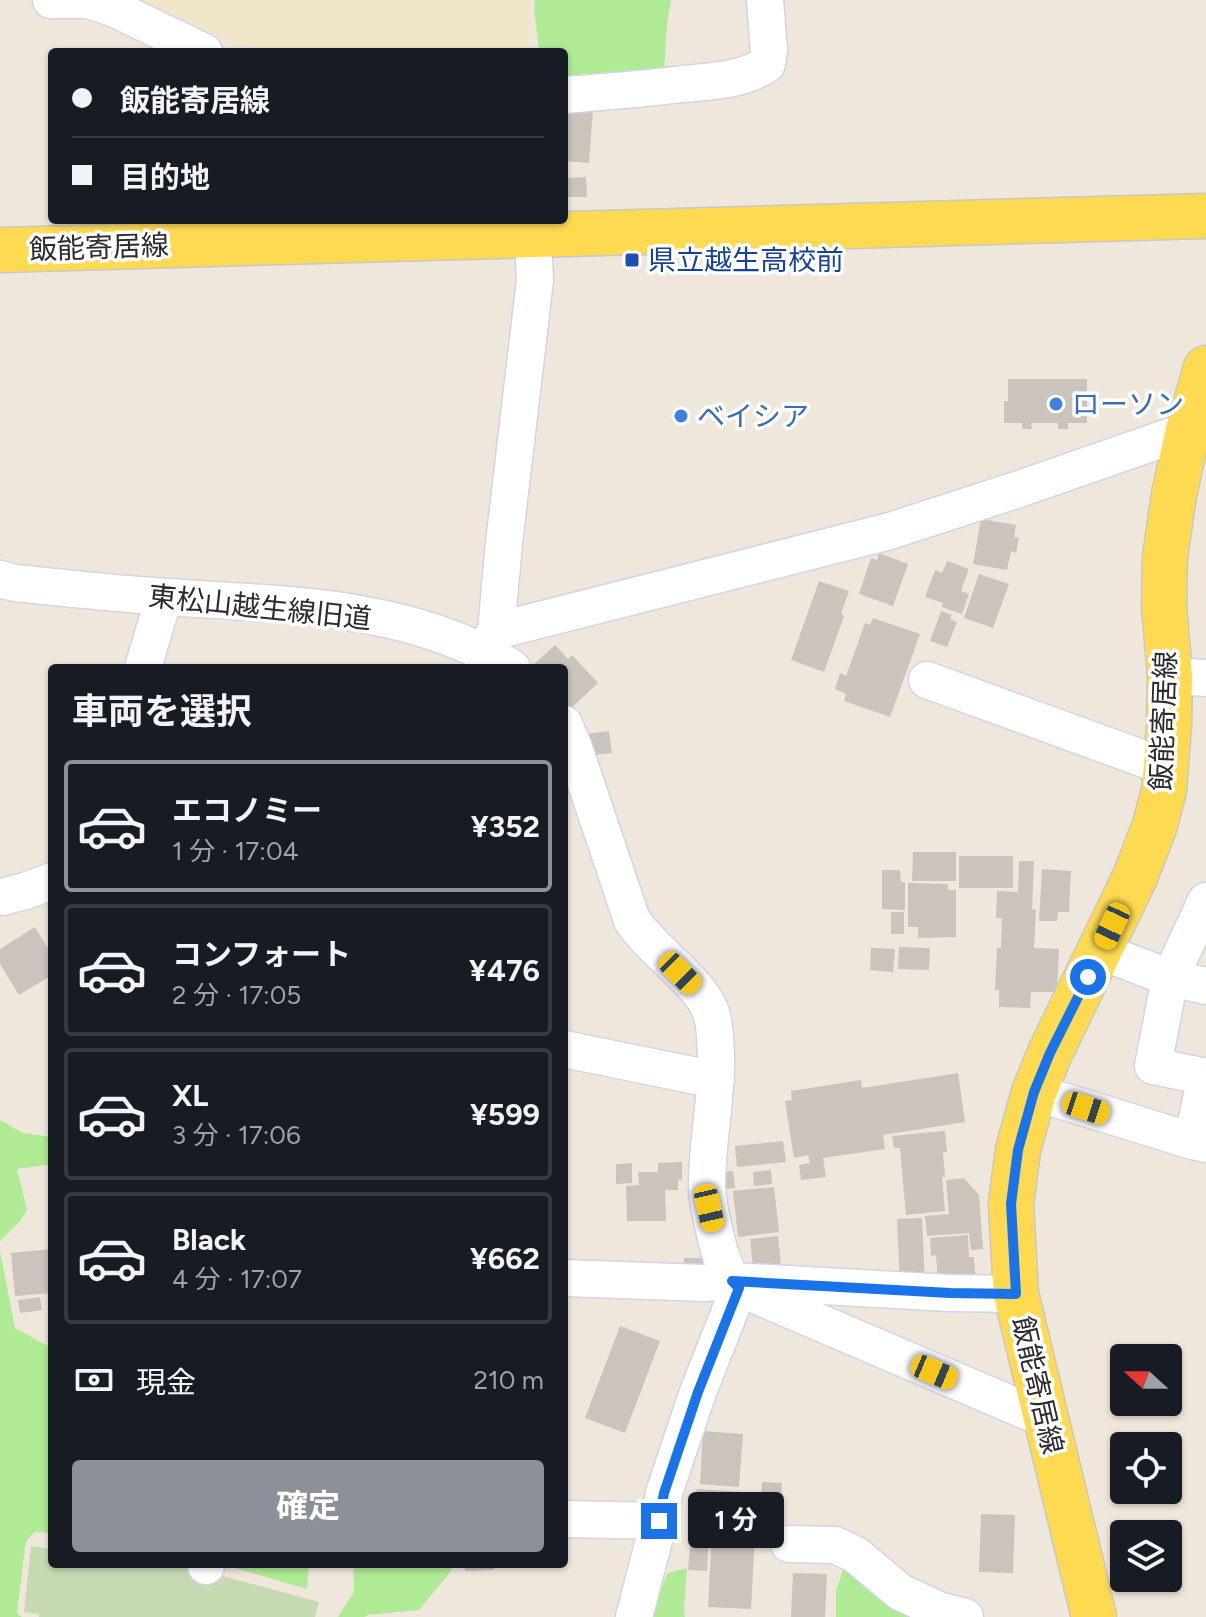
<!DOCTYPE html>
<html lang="ja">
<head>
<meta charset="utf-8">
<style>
  :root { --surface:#171b24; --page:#242831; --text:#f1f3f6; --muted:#9ea1a6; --line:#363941; --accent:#8c9099 }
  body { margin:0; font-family:Figtree,"Noto Sans JP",sans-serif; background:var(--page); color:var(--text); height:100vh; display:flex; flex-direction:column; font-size:30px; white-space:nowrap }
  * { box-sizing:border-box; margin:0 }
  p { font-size:26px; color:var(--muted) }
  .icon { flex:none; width:44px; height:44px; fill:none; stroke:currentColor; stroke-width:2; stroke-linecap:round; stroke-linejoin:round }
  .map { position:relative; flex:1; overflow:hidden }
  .drawer { position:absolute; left:48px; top:664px; width:520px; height:904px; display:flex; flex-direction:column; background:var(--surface); border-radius:8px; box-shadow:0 2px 6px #0004 }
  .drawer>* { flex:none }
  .top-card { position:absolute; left:48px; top:48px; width:520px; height:176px; border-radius:8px; box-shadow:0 2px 6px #0004; display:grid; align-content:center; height:176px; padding:0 24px; background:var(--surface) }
  .needle { width:52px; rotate:291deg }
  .tools { position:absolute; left:1110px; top:1344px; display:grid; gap:16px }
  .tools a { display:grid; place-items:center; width:72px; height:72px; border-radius:8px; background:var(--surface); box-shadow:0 2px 6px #0004; font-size:40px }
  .end { position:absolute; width:36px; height:36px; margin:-18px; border:10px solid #1a73e8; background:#fff; box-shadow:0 0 0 4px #fff }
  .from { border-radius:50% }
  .bubble { position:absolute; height:56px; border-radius:8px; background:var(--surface); box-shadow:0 2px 6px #0004; font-size:26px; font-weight:700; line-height:56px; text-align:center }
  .car { position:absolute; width:24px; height:48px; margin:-24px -12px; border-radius:10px; box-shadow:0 0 6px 2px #0007; background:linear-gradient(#f5c518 24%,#345 0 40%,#f5c518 0 76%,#345 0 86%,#f5c518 0) }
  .top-card b { display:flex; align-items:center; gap:28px; height:76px; font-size:30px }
  .top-card b+b { border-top:2px solid var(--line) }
  .top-card i { width:20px; height:20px; background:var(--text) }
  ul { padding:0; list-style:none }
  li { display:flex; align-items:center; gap:24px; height:132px; margin:0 16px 12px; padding:0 8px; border:4px solid var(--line); border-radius:8px }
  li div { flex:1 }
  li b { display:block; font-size:30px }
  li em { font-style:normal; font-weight:700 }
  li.current { border-color:var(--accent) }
  li>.icon { width:72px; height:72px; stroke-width:1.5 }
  h2 { padding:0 24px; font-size:36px; line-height:96px }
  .pay { display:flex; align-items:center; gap:20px; height:88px; padding:0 24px; font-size:30px }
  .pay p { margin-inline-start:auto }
  .button { display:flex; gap:16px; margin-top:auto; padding:16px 24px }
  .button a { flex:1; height:92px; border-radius:8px; background:var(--accent); color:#fff; font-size:32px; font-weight:700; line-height:92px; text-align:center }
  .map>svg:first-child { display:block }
</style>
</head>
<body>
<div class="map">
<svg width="1206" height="1617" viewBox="0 0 1206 1617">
  <rect width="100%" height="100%" fill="#efe7dc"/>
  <!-- education -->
  <path fill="#f2e6ca" d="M142,0H531L527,52H260L229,41Z"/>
  <!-- green -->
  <path fill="#afea94" d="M535,0H671L667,23L663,88L564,86V52H539L534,7Z
    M0,1120L23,1133L52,1137V1164L17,1169L27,1210L21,1220L0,1241Z
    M0,1251L15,1328L48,1346L52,1345V1533L35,1532L26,1541L17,1613L22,1617H0Z
    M222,1564H309L307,1589Z
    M353,1564H451V1571L419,1610L367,1615L365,1617H338L354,1592Z
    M844,1566L928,1617H836V1591Z
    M687,1568L684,1607L685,1617H652L659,1593L668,1573Z"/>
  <!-- cemetery -->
  <path fill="#c5dab2" d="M31,1546L52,1549V1564H167L190,1567L319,1602L315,1617H39V1614L24,1612Z"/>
  <!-- building -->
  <path fill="#cac4bc" d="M564,107L593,109L589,163L564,161Z
    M586,177L587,197H564V178Z
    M1008,379H1087V423H1068V429H1058V423H1031L1032,429H1022V423H1004V401H1008Z
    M981,519L1016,525L1014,537L1019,538L1016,553L1011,551L1007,570L973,564Z
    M879,553L908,564L893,606L859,594L871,558L877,560Z
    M947,561L969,569L961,591L969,594L962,614L942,607L943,603L925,597L935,570L942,573Z
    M979,574L1009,584L993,628L964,618Z
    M819,581L849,591L841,614L844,616L824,672L791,660Z
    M941,611L952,615L950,619L957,622L947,647L930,641Z
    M873,618L920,634L890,717L844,701L846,694L835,689L840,673L846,676L865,623L870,625Z
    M555,645L568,659L572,655L598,683L570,709L564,702V668H530Z
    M609,731L612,753L586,756L584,734Z
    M913,852H956V881H912Z
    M959,856H1013V888H959Z
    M1019,861H1034L1032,909L1036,910L1034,948L1059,949L1057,992H1031L1030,1008L999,1007V990H995L997,948H1001L1002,918H996L997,891L1018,892Z
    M1042,869L1071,871L1069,912H1058L1057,921H1039Z
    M882,870H900L901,882H905V910L882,909Z
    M908,883L948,884V890H956V937L918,938V927H908Z
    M891,912H904V934H891Z
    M35,927L52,955V975L19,995L0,964V949Z
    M899,947L930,948L929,970L898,969Z
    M871,948L895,949L893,972L870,970Z
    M958,1073L965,1122L883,1135L885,1149L823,1158L826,1177L801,1180L799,1165L810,1163L808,1155L794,1158L785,1101L792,1100L791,1091L861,1080L862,1088Z
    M945,1131L947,1152H943L945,1177H942L945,1211L906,1215L900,1148H894L892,1136Z
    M783,1141L786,1162L737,1167L735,1146Z
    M682,1162V1180H678V1190H665L666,1221H627L626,1186L639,1185L638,1172H658V1163Z
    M632,1163V1183L616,1184V1164Z
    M771,1170L772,1184L754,1186L753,1172Z
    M733,1171L735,1188L718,1190L716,1173Z
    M964,1178L979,1195L983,1249L971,1250L969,1233L927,1236L925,1216L949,1214L946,1180Z
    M774,1187L779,1232L738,1237L733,1191Z
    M922,1218L925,1283L900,1284L897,1219Z
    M968,1235L969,1257H974L976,1282L938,1284L936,1255L931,1256L930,1238Z
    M778,1236L782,1275L754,1277L750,1239Z
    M52,1249V1293L15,1296L11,1253Z
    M684,1258H705V1276L683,1275Z
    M40,1297L42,1310L20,1313L18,1300Z
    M620,1326L660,1341L625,1433L585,1418Z
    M703,1431L743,1434L739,1487L700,1484Z
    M762,1482L782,1483L781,1503L761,1502Z
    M697,1489L757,1493L755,1516L747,1515L746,1532L698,1529L699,1512H695Z
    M981,1514L1015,1515L1013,1573L979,1572Z
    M712,1532L755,1535L751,1609L708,1607Z
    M691,1534L709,1535L707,1571L688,1570Z
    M465,1564H494V1570L465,1571Z
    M793,1573L827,1574L825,1617H791Z"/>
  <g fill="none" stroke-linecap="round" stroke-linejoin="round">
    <defs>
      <path id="minor" d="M51,0H88L113,8L204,52
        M564,95C604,92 643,89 683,84C711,81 743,81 767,64L769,51L765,0
        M0,579L15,583C66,588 117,594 168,597C285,605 408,604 512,668
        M496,631L890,531L1022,488L1206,424
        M485,649L496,631L504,543L535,280L532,220
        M143,668L164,597
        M1170,676L1206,678
        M927,680L1166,767
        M564,724L574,748L632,920C651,950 702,983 711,1013C716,1026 715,1042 716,1056C717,1099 707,1141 707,1184C707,1203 712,1220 716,1238C720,1256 726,1275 739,1288L1045,1419
        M2,897L25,891L52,881
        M1206,901L1170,978L1153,1066L1206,1077
        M1100,951L1170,978L1206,986
        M564,1049L716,1080
        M1034,1092L1192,1141L1206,1144
        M1192,1141L1206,1077
        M564,1278L704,1283L732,1281L950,1293L1016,1294
        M564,1519L659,1521
        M789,1544L835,1545L856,1555L900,1592L941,1611L965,1617
        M206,1564V1566
        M634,1617L659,1521L664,1493L698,1392L739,1288"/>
      <path id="major" d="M0,250L1206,216
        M1094,1617L1016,1294L1011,1204L1018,1150L1034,1092L1050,1053L1135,877L1155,825L1164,790L1169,725L1170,676L1164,606L1165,557L1174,495L1188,430L1206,368"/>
    </defs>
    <!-- minor casing -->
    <use href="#minor" stroke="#d1d5e6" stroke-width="39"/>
    <!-- major casing -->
    <use href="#major" stroke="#c8c8c8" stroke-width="47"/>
    <!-- minor -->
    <use href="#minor" stroke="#fff" stroke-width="36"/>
    <!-- major -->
    <use href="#major" stroke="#feda52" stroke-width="44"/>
  </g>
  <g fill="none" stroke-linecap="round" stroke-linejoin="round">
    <!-- route -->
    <path stroke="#1a73e8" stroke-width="10" d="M659,1521L664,1493L698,1392L739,1288L732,1281L950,1293L1016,1294L1011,1204L1018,1150L1034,1092L1050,1053L1088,977"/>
  </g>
  <!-- markers -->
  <rect fill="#1a4fb4" stroke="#fff" stroke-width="3" x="624" y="252" width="16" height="16" rx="4"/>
  <g fill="#3f7fe0" stroke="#fff" stroke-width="3">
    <circle cx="1056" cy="404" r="8"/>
    <circle cx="681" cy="416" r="8"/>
  </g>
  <g text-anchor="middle" stroke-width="7" stroke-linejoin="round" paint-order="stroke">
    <!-- street labels -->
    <g font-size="28" fill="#2c2c2c" stroke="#fff">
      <text transform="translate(99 247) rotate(-2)" y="10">飯能寄居線</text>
      <text transform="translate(260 607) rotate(6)" y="10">東松山越生線旧道</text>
      <text transform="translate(1163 721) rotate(-88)" y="10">飯能寄居線</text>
      <text transform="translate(1038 1385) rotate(77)" y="10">飯能寄居線</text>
    </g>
    <!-- transit labels -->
    <g font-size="28" fill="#164399" stroke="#fff" text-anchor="start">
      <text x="648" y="270">県立越生高校前</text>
    </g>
    <!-- shop labels -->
    <g font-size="28" fill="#366cbe" stroke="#fff" text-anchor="start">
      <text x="1072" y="414">ローソン</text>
      <text x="697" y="426">ベイシア</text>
    </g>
  </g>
</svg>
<div class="tools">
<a><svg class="needle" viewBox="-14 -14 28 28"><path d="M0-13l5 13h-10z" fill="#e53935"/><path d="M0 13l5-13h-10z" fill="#9ea1a6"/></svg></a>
<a><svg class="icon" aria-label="locate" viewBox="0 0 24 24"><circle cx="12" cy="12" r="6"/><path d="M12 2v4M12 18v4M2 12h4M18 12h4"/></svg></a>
<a><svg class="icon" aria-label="layers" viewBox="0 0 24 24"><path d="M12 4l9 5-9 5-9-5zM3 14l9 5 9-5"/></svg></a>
</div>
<i class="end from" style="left:1088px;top:977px"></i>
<i class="end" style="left:659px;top:1521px"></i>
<div class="bubble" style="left:688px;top:1492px;width:96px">1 分</div>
<i class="car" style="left:1112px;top:926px;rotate:205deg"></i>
<i class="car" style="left:680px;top:973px;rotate:135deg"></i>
<i class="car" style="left:1086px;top:1108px;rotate:108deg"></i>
<i class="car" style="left:709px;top:1208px;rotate:167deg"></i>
<i class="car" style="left:934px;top:1372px;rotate:113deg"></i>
<div class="top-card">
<b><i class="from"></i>飯能寄居線</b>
<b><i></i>目的地</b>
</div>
<section class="drawer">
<h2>車両を選択</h2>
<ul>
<li class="current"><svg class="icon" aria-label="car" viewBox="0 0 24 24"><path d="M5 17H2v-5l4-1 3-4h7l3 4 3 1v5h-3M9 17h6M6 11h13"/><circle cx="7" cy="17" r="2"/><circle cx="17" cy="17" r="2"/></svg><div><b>エコノミー</b><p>1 分 · 17:04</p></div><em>¥352</em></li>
<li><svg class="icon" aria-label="car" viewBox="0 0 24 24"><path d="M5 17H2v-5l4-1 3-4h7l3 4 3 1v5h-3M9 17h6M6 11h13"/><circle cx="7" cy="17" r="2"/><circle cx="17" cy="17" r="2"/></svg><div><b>コンフォート</b><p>2 分 · 17:05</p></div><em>¥476</em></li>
<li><svg class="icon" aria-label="car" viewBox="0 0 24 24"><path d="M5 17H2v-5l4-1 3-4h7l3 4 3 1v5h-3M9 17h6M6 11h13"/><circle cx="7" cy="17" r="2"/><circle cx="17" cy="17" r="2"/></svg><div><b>XL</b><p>3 分 · 17:06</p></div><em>¥599</em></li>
<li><svg class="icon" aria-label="car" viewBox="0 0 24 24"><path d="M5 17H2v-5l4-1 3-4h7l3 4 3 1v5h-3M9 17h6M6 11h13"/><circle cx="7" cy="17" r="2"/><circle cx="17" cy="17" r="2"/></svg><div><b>Black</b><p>4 分 · 17:07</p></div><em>¥662</em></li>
</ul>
<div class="pay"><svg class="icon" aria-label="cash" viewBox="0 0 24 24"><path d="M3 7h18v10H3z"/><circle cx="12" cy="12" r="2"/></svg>現金<p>210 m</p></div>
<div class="button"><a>確定</a></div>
</section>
</div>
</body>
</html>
